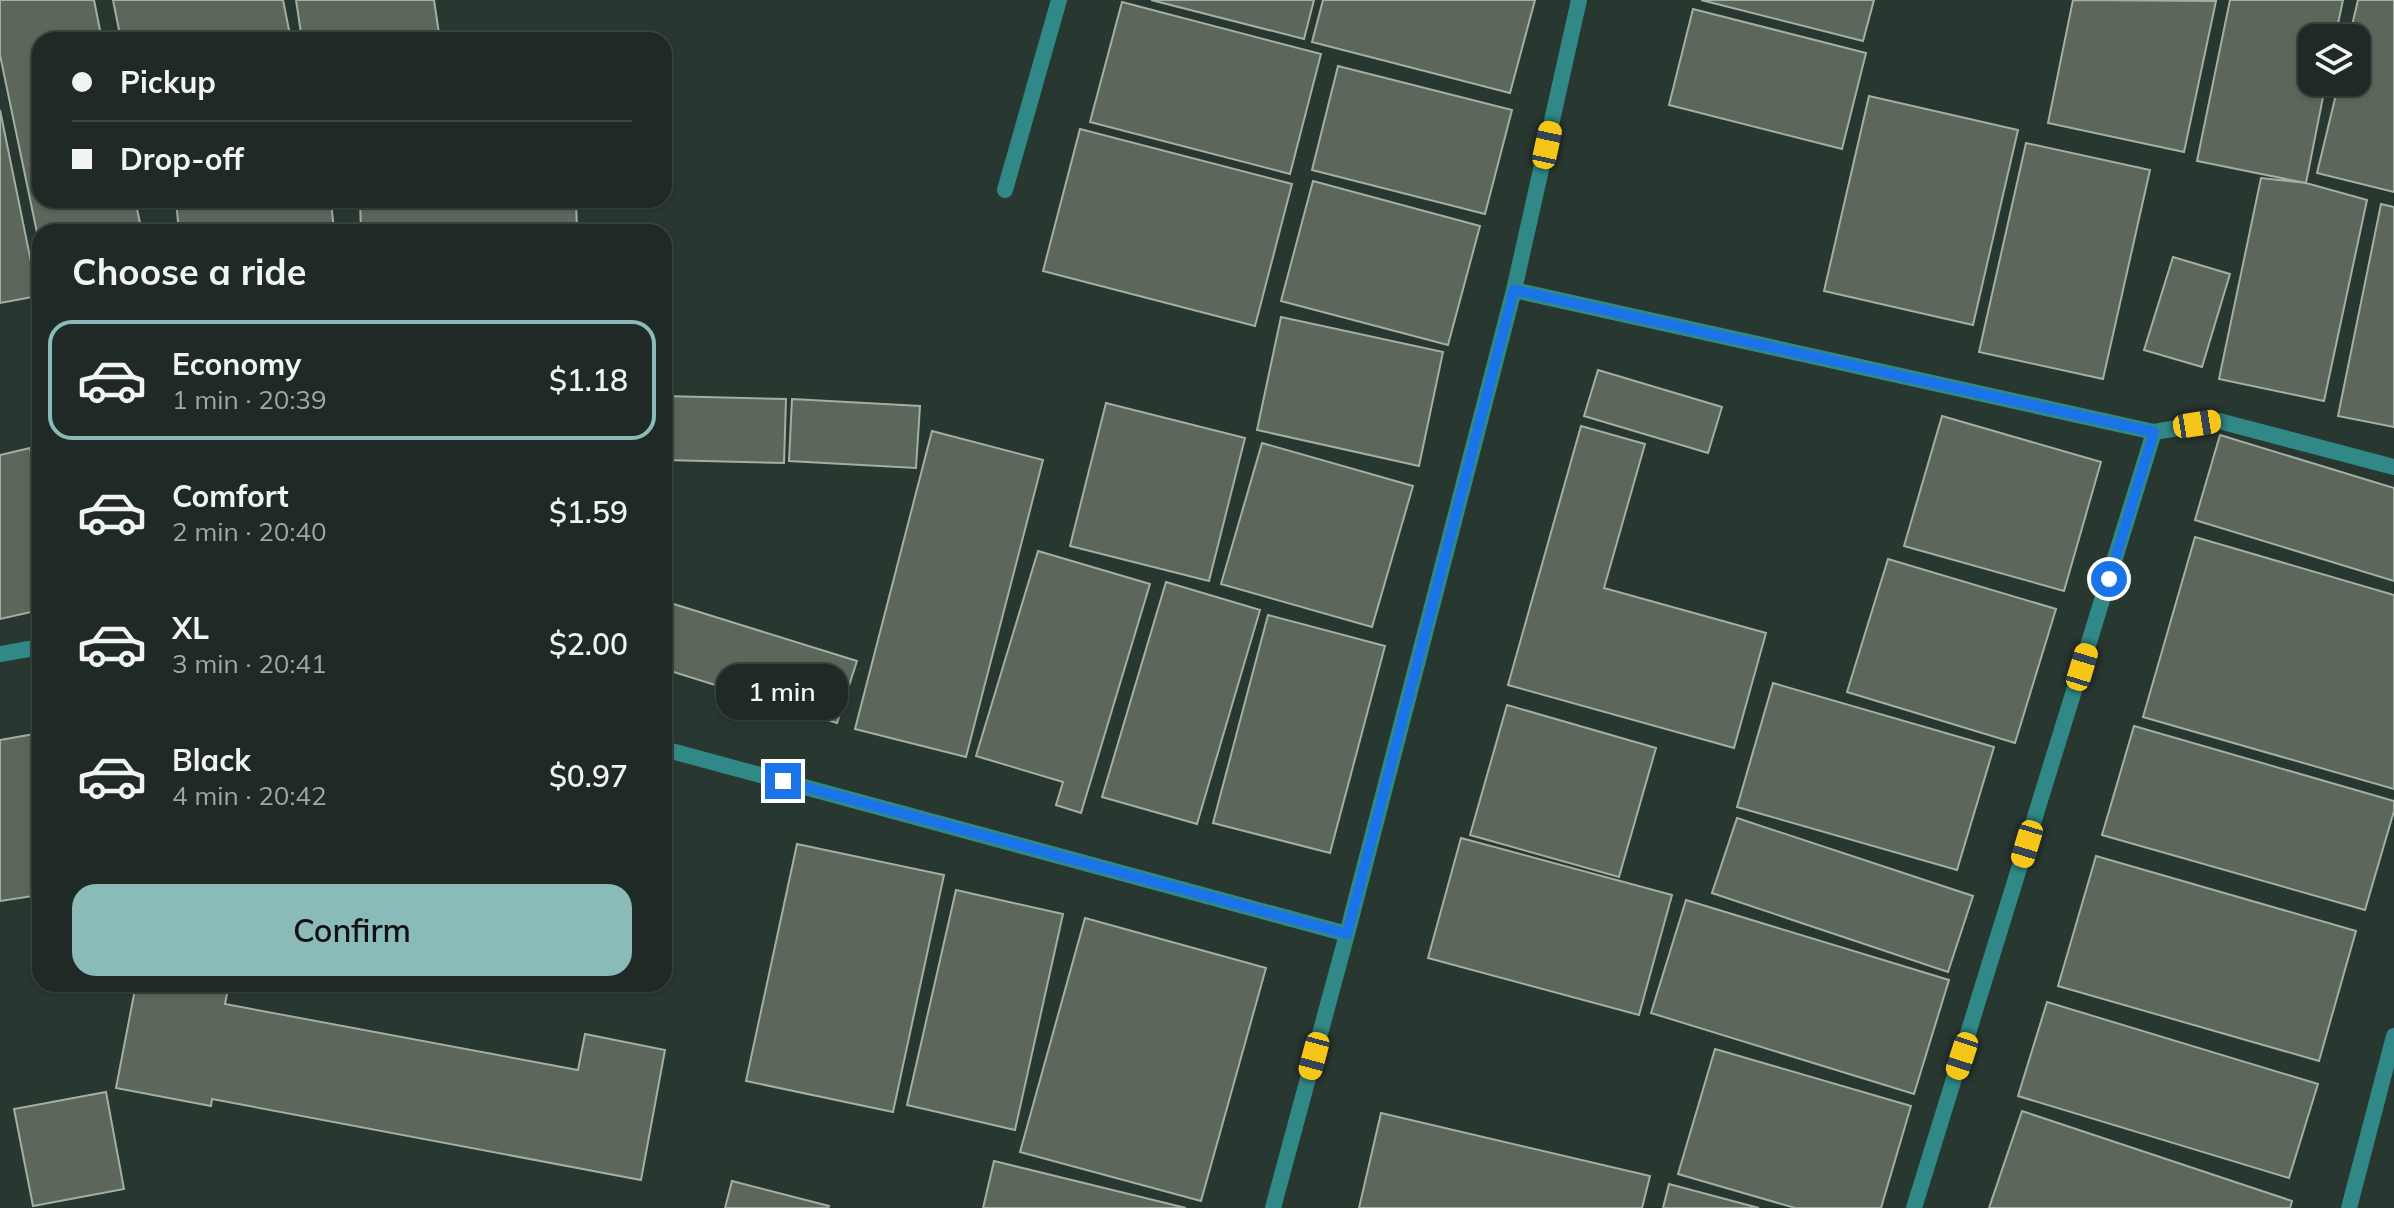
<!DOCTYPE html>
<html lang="en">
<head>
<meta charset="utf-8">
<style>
  :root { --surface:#1f2925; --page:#27312d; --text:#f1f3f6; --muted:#a1a6a7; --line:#3c4542; --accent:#8bbbb9 }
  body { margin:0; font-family:Mulish,sans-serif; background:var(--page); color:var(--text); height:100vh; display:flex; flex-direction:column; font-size:30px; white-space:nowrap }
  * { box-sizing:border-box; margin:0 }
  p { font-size:26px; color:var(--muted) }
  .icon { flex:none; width:44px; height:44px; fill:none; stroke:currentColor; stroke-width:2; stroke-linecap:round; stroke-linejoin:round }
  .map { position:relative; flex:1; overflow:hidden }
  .sheet { position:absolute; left:32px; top:224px; width:640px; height:768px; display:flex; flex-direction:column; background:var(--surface); border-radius:24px; box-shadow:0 2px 6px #0004,0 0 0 2px var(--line) }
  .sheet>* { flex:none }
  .hud { position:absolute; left:32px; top:32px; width:640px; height:176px; border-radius:24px; box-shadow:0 2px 6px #0004,0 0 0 2px var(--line); display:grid; align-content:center; height:176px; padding:0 40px; background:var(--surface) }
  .fabs { position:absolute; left:2298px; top:24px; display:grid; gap:16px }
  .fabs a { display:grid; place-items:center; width:72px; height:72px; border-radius:16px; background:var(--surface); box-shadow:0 2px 6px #0004,0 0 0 2px var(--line); font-size:40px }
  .end { position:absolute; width:36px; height:36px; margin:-18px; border:10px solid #1a73e8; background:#fff; box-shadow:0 0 0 4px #fff }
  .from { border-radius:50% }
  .bubble { position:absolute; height:56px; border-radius:24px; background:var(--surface); box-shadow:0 2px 6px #0004,0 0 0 2px var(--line); font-size:26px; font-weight:600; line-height:56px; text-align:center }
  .car { position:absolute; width:24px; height:48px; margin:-24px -12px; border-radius:10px; box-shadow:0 0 6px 2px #0007; background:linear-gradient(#f5c518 24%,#345 0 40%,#f5c518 0 76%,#345 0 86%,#f5c518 0) }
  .hud b { display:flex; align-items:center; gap:28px; height:76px; font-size:30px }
  .hud b+b { border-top:2px solid var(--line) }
  .hud i { width:20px; height:20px; background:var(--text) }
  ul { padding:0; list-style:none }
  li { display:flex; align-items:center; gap:24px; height:120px; margin:0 16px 12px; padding:0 24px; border:4px solid transparent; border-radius:24px }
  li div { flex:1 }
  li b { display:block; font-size:30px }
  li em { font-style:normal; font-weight:600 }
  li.active { border-color:var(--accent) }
  li>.icon { width:72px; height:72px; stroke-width:1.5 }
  h2 { padding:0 40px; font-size:36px; line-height:96px }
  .primary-button { display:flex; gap:16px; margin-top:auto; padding:16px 40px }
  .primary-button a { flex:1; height:92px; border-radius:24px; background:var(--accent); color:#111; font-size:32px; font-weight:600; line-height:92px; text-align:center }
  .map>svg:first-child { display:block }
</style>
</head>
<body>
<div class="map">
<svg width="2394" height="1208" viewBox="0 0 2394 1208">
  <rect width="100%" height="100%" fill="#293731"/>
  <!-- building -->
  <path fill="#5c665a" stroke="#a4afa3" stroke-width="2" d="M0,0H94L102,40H40V200H135L142,232H40V247L0,55Z
    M113,0H283L291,40H121Z
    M296,0H434L440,40H302Z
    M1151,0H1314L1304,39Z
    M1323,0H1535L1510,93L1312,42Z
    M1701,0H1874L1863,41Z
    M2073,0L2216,1L2184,152L2048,123Z
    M2230,0H2343L2335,38H2312V82H2326L2306,183L2197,161Z
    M2358,0H2394V192L2317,173L2339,82H2356V38H2349Z
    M1122,2L1321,54L1290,174L1090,122Z
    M1693,9L1866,53L1842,149L1669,105Z
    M1338,66L1512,110L1485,214L1312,170Z
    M1869,96L2018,130L1973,325L1824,291Z
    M0,110L38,296L0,303Z
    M1080,129L1292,184L1255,326L1043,271Z
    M2026,143L2150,170L2103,379L1979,352Z
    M2261,178L2306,183L2367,200L2324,401L2219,379Z
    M1313,181L1480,226L1448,345L1281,301Z
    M176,200H331L334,232H179Z
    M360,200H576L577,232H361Z
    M2381,204L2394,207V427L2338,416Z
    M2173,257L2230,274L2202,367L2144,350Z
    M1281,317L1443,352L1419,466L1257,430Z
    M1598,370L1722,407L1708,453L1584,416Z
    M664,396L786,399L784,463L664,460Z
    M792,399L920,406L916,468L789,461Z
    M1106,403L1245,438L1209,581L1070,546Z
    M1942,416L2101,462L2064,591L1904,546Z
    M1581,426L1645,444L1604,588L1766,633L1734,748L1508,685Z
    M932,431L1043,460L966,757L855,729Z
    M2220,435L2394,488V581L2195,520Z
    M1262,443L1413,486L1372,627L1221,584Z
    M30,448L40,493V610L0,619V455Z
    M2195,537L2394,595V789L2143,717Z
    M1038,551L1150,584L1081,813L1056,805L1063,782L976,756Z
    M1888,559L2056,609L2015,743L1847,692Z
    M1166,582L1260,610L1197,824L1102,797Z
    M664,601L857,661L837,723L664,669Z
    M1268,615L1385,646L1330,853L1213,823Z
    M1773,683L1994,747L1957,870L1737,807Z
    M1507,705L1656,748L1619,877L1470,835Z
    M2134,726L2394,801V811L2365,910L2102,835Z
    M40,733V895L0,901V740Z
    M1737,818L1973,896L1948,972L1712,893Z
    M1461,838L1672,895L1639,1015L1428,958Z
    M797,844L944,875L893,1112L746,1081Z
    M2096,856L2356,931L2319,1061L2058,986Z
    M956,890L1063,914L1015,1130L907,1105Z
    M1686,900L1949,980L1914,1094L1651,1013Z
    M1085,918L1266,968L1201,1201L1020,1152Z
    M136,984H229L225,1004L578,1070L585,1034L665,1050L641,1180L212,1099L211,1106L116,1088Z
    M2047,1002L2318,1084L2289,1178L2018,1096Z
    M1715,1049L1911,1106L1881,1208H1795L1678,1174Z
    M106,1092L124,1189L33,1206L14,1109Z
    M2022,1111L2292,1201L2290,1208H1989Z
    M1381,1113L1650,1176L1642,1208H1359Z
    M994,1161L1186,1208H983Z
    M732,1181L829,1206L828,1208H725Z
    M1669,1184L1759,1208H1663Z"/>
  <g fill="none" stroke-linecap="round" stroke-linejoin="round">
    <!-- minor -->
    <path stroke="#308986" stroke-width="16" d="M1005,190L1059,0
      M1514,290L2154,432L2219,421L2394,467
      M0,654L40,647
      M664,749L1347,934
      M1273,1208L1347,934L1514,290L1579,0
      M1914,1208L2154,432
      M2349,1208L2394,1036"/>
  </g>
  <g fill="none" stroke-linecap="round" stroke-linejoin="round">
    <!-- route -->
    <path stroke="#1a73e8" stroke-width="10" d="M783,781L1347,934L1514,290L2154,432L2109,579"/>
  </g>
</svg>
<div class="fabs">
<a><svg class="icon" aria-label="layers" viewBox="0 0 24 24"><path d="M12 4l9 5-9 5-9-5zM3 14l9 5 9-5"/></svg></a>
</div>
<i class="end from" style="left:2109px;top:579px"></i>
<i class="end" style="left:783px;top:781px"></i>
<div class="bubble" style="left:716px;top:664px;width:132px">1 min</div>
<i class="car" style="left:1547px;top:145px;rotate:12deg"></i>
<i class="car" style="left:2197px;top:424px;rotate:81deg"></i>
<i class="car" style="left:2082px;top:667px;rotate:17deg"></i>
<i class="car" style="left:2027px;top:844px;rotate:197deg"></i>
<i class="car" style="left:1314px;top:1056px;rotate:195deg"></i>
<i class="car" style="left:1962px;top:1056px;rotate:198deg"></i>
<div class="hud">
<b><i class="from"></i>Pickup</b>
<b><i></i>Drop-off</b>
</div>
<section class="sheet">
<h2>Choose a ride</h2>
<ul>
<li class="active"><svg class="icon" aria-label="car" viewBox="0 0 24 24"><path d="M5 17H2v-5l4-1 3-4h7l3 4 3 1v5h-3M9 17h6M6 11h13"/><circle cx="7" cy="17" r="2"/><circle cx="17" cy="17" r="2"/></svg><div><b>Economy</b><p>1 min · 20:39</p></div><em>$1.18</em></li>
<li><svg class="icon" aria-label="car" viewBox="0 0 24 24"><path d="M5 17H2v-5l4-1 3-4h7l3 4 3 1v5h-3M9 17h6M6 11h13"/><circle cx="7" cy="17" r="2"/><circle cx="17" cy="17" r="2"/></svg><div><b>Comfort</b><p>2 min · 20:40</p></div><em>$1.59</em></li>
<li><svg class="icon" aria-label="car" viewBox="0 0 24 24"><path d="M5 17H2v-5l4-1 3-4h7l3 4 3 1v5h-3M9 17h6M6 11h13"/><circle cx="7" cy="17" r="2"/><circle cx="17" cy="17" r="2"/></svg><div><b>XL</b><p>3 min · 20:41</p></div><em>$2.00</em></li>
<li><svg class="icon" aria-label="car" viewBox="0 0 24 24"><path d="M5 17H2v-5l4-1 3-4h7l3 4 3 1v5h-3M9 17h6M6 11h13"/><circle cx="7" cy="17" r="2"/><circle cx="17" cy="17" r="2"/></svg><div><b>Black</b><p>4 min · 20:42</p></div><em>$0.97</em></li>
</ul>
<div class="primary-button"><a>Confirm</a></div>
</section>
</div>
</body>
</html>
